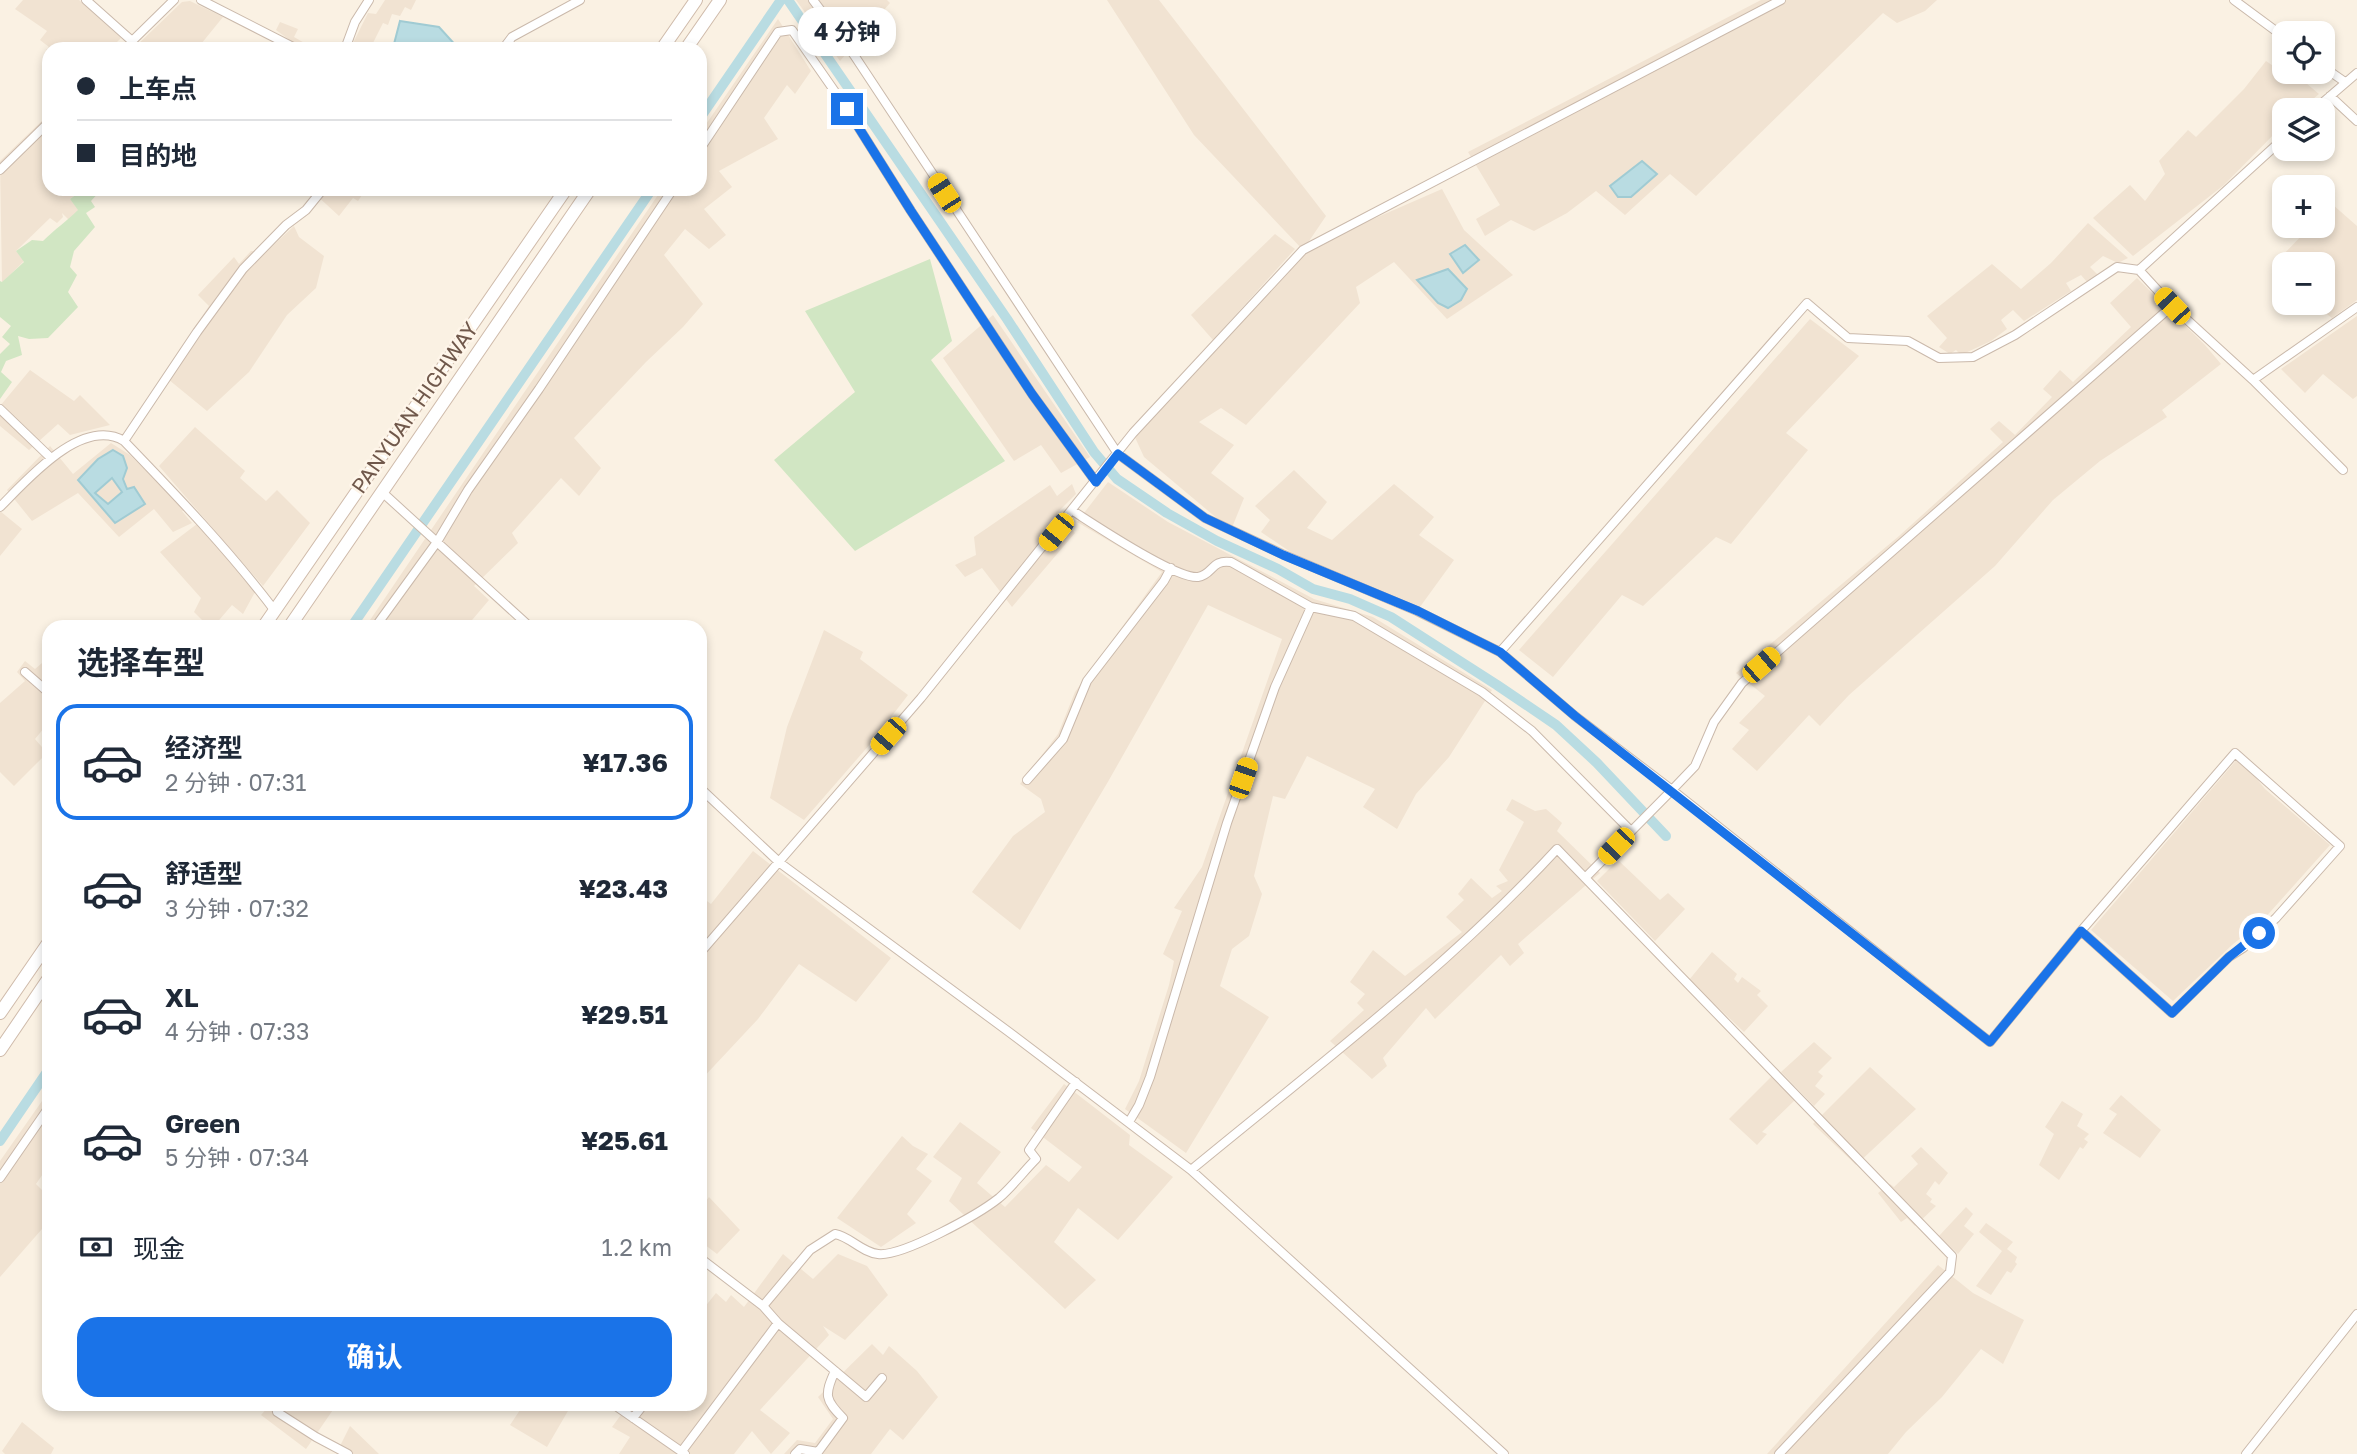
<!DOCTYPE html>
<html lang="zh">
<head>
<meta charset="utf-8">
<style>
  :root { --surface:#fff; --page:#f2f2f3; --text:#1f2937; --muted:#747a83; --line:#e0e1e3; --accent:#1a73e8 }
  body { margin:0; font-family:"Golos Text","Noto Sans SC",sans-serif; background:var(--page); color:var(--text); height:100vh; display:flex; flex-direction:column; font-size:26px; white-space:nowrap }
  * { box-sizing:border-box; margin:0 }
  p { font-size:23px; color:var(--muted) }
  .icon { flex:none; width:38px; height:38px; fill:none; stroke:currentColor; stroke-width:2; stroke-linecap:round; stroke-linejoin:round }
  .map { position:relative; flex:1; overflow:hidden }
  .side { position:absolute; left:42px; top:620px; width:665px; height:791px; display:flex; flex-direction:column; background:var(--surface); border-radius:21px; box-shadow:0 4px 10px #0003 }
  .side>* { flex:none }
  .guide { position:absolute; left:42px; top:42px; width:665px; height:154px; border-radius:21px; box-shadow:0 4px 10px #0003; display:grid; align-content:center; height:154px; padding:0 35px; background:var(--surface) }
  .buttons { position:absolute; left:2272px; top:21px; display:grid; gap:14px }
  .buttons a { display:grid; place-items:center; width:63px; height:63px; border-radius:14px; background:var(--surface); box-shadow:0 4px 10px #0003; font-size:35px }
  .end { position:absolute; width:32px; height:32px; margin:-16px; border:9px solid #1a73e8; background:#fff; box-shadow:0 0 0 4px #fff }
  .from { border-radius:50% }
  .bubble { position:absolute; height:49px; border-radius:21px; background:var(--surface); box-shadow:0 4px 10px #0003; font-size:23px; font-weight:700; line-height:49px; text-align:center }
  .car { position:absolute; width:21px; height:42px; margin:-21px -10px; border-radius:9px; box-shadow:0 0 5px 2px #0007; background:linear-gradient(#f5c518 24%,#345 0 40%,#f5c518 0 76%,#345 0 86%,#f5c518 0) }
  .guide b { display:flex; align-items:center; gap:24px; height:66px; font-size:26px }
  .guide b+b { border-top:2px solid var(--line) }
  .guide i { width:18px; height:18px; background:var(--text) }
  ul { padding:0; list-style:none }
  li { display:flex; align-items:center; gap:21px; height:116px; margin:0 14px 10px; padding:0 21px; border:4px solid transparent; border-radius:21px }
  li div { flex:1 }
  li b { display:block; font-size:26px }
  li em { font-style:normal; font-weight:700 }
  li.selected { border-color:var(--accent) }
  li>.icon { width:63px; height:63px; stroke-width:1.5 }
  h2 { padding:0 35px; font-size:32px; line-height:84px }
  .pay { display:flex; align-items:center; gap:18px; height:77px; padding:0 35px; font-size:26px }
  .pay p { margin-inline-start:auto }
  .button { display:flex; gap:14px; margin-top:auto; padding:14px 35px }
  .button a { flex:1; height:80px; border-radius:21px; background:var(--accent); color:#fff; font-size:28px; font-weight:700; line-height:80px; text-align:center }
  .map>svg:first-child { display:block }
</style>
</head>
<body>
<div class="map">
<svg width="2357" height="1454" viewBox="0 0 2357 1454">
  <rect width="100%" height="100%" fill="#faf1e3"/>
  <!-- residential -->
  <path fill="#f1e3d2" d="M23,0H79L121,38L110,49H49V53L46,50L49,47L40,40L47,31L15,9Z
    M385,0H416L411,10L405,7L400,16L392,14L388,25L383,23L370,49H350L368,13L376,14Z
    M796,0H887L890,3L840,61Z
    M1107,0H1159L1326,216L1303,250L1194,135Z
    M1761,0H1937L1925,11L1897,23L1883,13L1696,196L1670,174L1625,215L1596,191L1567,213L1534,231L1511,220L1485,236L1476,219L1500,205L1468,152Z
    M190,1L223,17L197,49H133L182,2Z
    M778,19L811,71L795,94L787,85L764,118L778,139L719,171L732,187L704,209L726,235L709,249L685,229L664,255L703,304L683,327L646,362L574,438L601,468L579,496L561,478L512,533L518,543L474,586L489,600L467,626H366L662,189H700V133Z
    M280,22L298,29L294,37L315,49H287L291,41L276,30Z
    M2266,61L2282,72H2293L2319,94L2300,110H2284V124L2224,185L2133,256L2093,218L2130,185L2145,201L2165,174L2159,161L2188,130L2196,137L2244,89Z
    M49,114V189H84L70,199L79,210L69,220L62,213L63,217L57,223L50,218L16,251L24,261L2,283L0,161Z
    M317,189H366L358,201L353,198L339,216L314,193Z
    M1442,189L1464,230L1513,275L1447,319L1394,262L1356,287L1360,303L1246,425L1221,408L1199,422L1234,445L1211,473L1244,498L1231,530L1144,457L1133,433L1309,247Z
    M2332,204L2357,226V300L2332,318L2312,303H2322V264H2284V272L2274,264L2311,226H2322V214Z
    M2088,223L2128,258L2118,263L2103,256L2090,267L2098,275L2087,282L2081,275L2066,283L2071,291L2024,321L2013,310L2001,320L2007,329L1991,341L1961,355L1956,350L1950,354L1939,347L1947,338L1927,316L1992,264L2021,289L2051,263Z
    M294,226L299,237L324,256L316,288L287,315L249,372L207,411L163,375L209,306L198,295L234,257L239,264L251,251H267Z
    M1275,234L1295,249L1213,340L1191,315Z
    M2137,278L2205,345L2221,364L2162,410L2167,417L2100,461L2053,500L1995,566L1849,695L1820,726L1809,715L1757,771L1732,749L1749,730L1739,723L1765,696L1736,673L1899,536L2003,442L1990,429L1999,421L2015,435L2052,397L2043,389L2060,370L2073,382L2131,327L2110,303Z
    M993,315L1090,457L1061,473L1041,445L1014,461L943,358Z
    M2357,316V396L2353,399L2323,374L2305,393L2281,369Z
    M1810,319L1859,356L1786,433L1808,450L1731,544L1716,537L1643,606L1622,595L1553,677L1519,650Z
    M30,370L74,401L80,395L110,425L70,435L58,424L29,450L0,426V406Z
    M195,427L245,471L240,478L266,501L277,490L310,523L263,586L159,466Z
    M111,443L130,455L185,510L182,511L192,523L173,532L154,509L119,537L78,493L32,521L7,490L50,446L73,474Z
    M1294,470L1327,502L1307,528L1332,540L1394,484L1434,517L1419,535L1454,560L1417,611L1314,568L1261,532L1270,520L1255,506Z
    M1108,482L1168,522L1314,599L1373,617L1492,690L1449,757L1416,794L1397,829L1363,807L1375,789L1307,756L1285,799L1273,796L1254,876L1262,894L1249,936L1232,949L1220,986L1269,1017L1186,1153L1125,1109L1139,1081L1169,985L1174,961L1163,954L1182,911L1174,908L1202,867L1282,639L1208,605L1109,780L1020,930L972,892L1013,836L1045,812L1041,799L1020,784L1058,734L1075,692L1162,572L1077,522Z
    M1072,484L1076,494L1057,513L1075,533L1012,607L982,568L965,577L955,565L976,555L974,537L1050,485L1057,496Z
    M0,511L22,529L0,556Z
    M197,524L231,561L255,592L243,614L232,605L214,626H197L202,620L194,612L201,598L160,552Z
    M824,630L863,652L860,659L908,695L871,743L804,820L770,798L787,727Z
    M49,657V722L35,739L47,753L14,786L0,772V703L25,681L17,672L25,661L35,669Z
    M2239,757L2265,789L2330,845L2263,920L2232,945L2173,1001L2091,930Z
    M1512,799L1535,811L1546,809L1562,823L1557,831L1600,873L1518,944L1524,953L1510,966L1501,955L1435,1019L1426,1008L1383,1058L1387,1066L1372,1079L1330,1041L1364,1010L1357,1003L1365,994L1350,982L1373,950L1405,976L1462,932L1446,917L1464,900L1458,894L1471,878L1492,898L1502,891L1496,886L1508,881L1499,870L1524,822L1506,810Z
    M753,851L891,958L856,1002L799,964L758,1019L700,1081V896L711,904Z
    M1618,860L1660,900L1668,893L1685,909L1655,941L1597,881Z
    M1712,952L1737,974L1734,979L1738,983L1742,977L1761,991L1757,995L1768,1006L1744,1032L1689,980Z
    M1814,1042L1832,1058L1818,1072L1823,1076L1815,1086L1825,1094L1814,1106L1781,1072Z
    M1870,1067L1916,1109L1856,1165L1813,1124Z
    M1772,1076L1795,1100L1762,1132L1767,1134L1757,1145L1729,1119Z
    M1064,1084L1130,1135L1129,1145L1173,1177L1118,1240L1078,1208L1054,1242L1096,1280L1065,1309L949,1201L962,1178L933,1157L960,1122L1001,1152L977,1183L1005,1207L1046,1165L1069,1182L1082,1167L1031,1128Z
    M49,1091V1165L36,1184L49,1197V1221L0,1277V1161Z
    M2121,1095L2161,1130L2140,1158L2103,1133L2117,1114L2109,1109Z
    M2062,1101L2083,1114L2077,1126L2089,1134L2084,1139L2088,1142L2083,1149L2080,1147L2059,1180L2039,1165L2054,1134L2045,1127Z
    M902,1136L913,1146L928,1154L916,1169L932,1181L907,1214L916,1223L881,1247L837,1218Z
    M1921,1147L1948,1173L1939,1185L1935,1181L1926,1194L1932,1199L1930,1202L1936,1206L1915,1226L1907,1218L1901,1222L1878,1193L1890,1184L1894,1187L1918,1164L1911,1156Z
    M709,1197L740,1230L717,1254L700,1241V1209Z
    M1966,1207L1973,1214L1964,1226L1974,1234L1958,1254L1939,1236Z
    M1986,1223L2013,1242L2007,1249L2017,1257L2015,1262L2017,1264L2011,1273L2007,1271L1991,1295L1976,1286L2002,1251L1979,1232Z
    M783,1254L813,1279L838,1254L867,1266L888,1295L845,1340L823,1326L829,1335L760,1410L790,1433L771,1454L752,1431L734,1454H619L630,1437L612,1427L629,1404H700V1313L716,1293L726,1302L731,1295L744,1307Z
    M1938,1265L1973,1293L2024,1320L2003,1364L1981,1349L1942,1397L1906,1432L1888,1454H1767Z
    M872,1344L883,1355L889,1346L917,1371L938,1397L903,1440L890,1429L871,1454H784L797,1440L815,1443L833,1419L818,1397Z
    M271,1404H337L306,1449L261,1415Z
    M524,1404H572L547,1447L510,1425Z
    M22,1422L54,1448L51,1454H5L2,1451Z
    M350,1426L379,1454H336Z"/>
  <!-- green -->
  <path fill="#d1e6c3" d="M84,189H102L91,201L95,207L86,213L95,227L74,251L70,267L77,275L68,292L78,307L48,338L29,339L18,336L22,355L6,361L1,372L12,382L0,399V354L10,344L2,337L11,326L0,317V281L2,282L24,262L16,251L32,240L43,241C55,229 67,221 78,210L70,199Z
    M930,259L952,341L931,360L1005,461L855,551L774,460L855,392L805,311Z"/>
  <!-- water -->
  <path fill="#b9dce2" stroke="#a0cbd3" stroke-width="2" fill-rule="evenodd" d="M400,21L439,27L459,49H390L394,44Z
    M1642,161L1657,174L1631,197H1618L1610,186Z
    M1465,245L1479,260L1463,273L1450,254Z
    M1448,269L1467,289L1461,300L1448,308L1438,303L1417,280Z
    M113,450L123,456L127,468L123,479L127,489L134,487L145,504L115,523L78,480L98,459ZM112,478L122,492L108,504L95,493Z"/>
  <g fill="none" stroke-linecap="round" stroke-linejoin="round">
    <!-- canal -->
    <path stroke="#b9dce2" stroke-width="10" d="M788,0L1007,319L1094,452L1117,479L1167,513L1217,541L1278,569L1313,589L1350,599L1391,617L1497,685L1556,725L1597,763L1666,836
      M700,118L781,0
      M352,626L652,189
      M0,1141L49,1069"/>
    <defs>
      <path id="minor" d="M86,0L132,41
        M201,0L297,49
        M813,0L854,55L1118,454L1205,518L1282,554L1417,611L1500,652L1575,716L1672,790L1695,766L1714,722L1742,683L2172,306L2253,380
        M2234,0L2284,37
        M124,49L174,0
        M345,49L355,22L369,0
        M503,49L512,37L580,0
        M2322,66L2345,82
        M2330,96L2357,121
        M2314,110L2357,73
        M700,149L778,32L792,30L847,109L911,211L1032,394L1096,482
        M0,170L49,122
        M2172,306L2139,270L2284,138
        M0,409L51,458
        M124,441L197,332L243,269L286,225L306,210L323,189
        M2343,470L2253,380L2357,307
        M382,492L529,626
        M0,507C27,480 82,416 124,441C177,496 229,550 275,611
        M1073,511C1095,525 1175,579 1198,577C1213,575 1211,559 1231,562L1311,607L1354,616L1482,692L1532,731L1631,831
        M376,626L437,542L468,490L539,389L673,189
        M1500,652L1807,303L1848,338L1908,341L1939,358L1973,357L2015,335L2117,267L2139,270
        M25,672L49,693
        M1027,780L1063,739L1087,681L1164,581L1171,568
        M700,788L780,863L1009,1032L1191,1170L1504,1454
        M1585,878L1672,790L1990,1042L2081,931L2235,753L2340,846L2276,918L2243,948L2229,957L2172,1013L2081,931
        M700,953L921,698L1133,433L1303,250L1781,0
        M1129,1122L1139,1105L1150,1077L1227,823L1275,687L1311,607
        M1191,1170C1316,1067 1447,968 1557,849L1952,1256L1950,1272L1779,1454
        M0,1178L49,1107
        M763,1306L810,1250L835,1234C851,1237 861,1252 878,1254C902,1257 979,1214 999,1198C1012,1187 1024,1171 1036,1159L1029,1150L1076,1082
        M778,1323L866,1397L882,1378
        M700,1328L701,1326
        M276,1404L277,1412L316,1437L348,1454
        M613,1404L685,1454
        M633,1418L644,1404
        M682,1451L778,1323L763,1306L700,1258
        M795,1454L800,1449L818,1452L843,1418C825,1400 824,1395 835,1371
        M2246,1454L2357,1314"/>
      <path id="secondary" d="M662,49L696,0
        M686,49L720,0
        M264,626L566,189
        M290,626L590,189
        M0,1013L49,942
        M0,1050L49,978"/>
    </defs>
    <!-- minor casing -->
    <use href="#minor" stroke="#cab9ab" stroke-width="10"/>
    <!-- secondary casing -->
    <use href="#secondary" stroke="#cfbbab" stroke-width="14"/>
    <!-- minor -->
    <use href="#minor" stroke="#fff" stroke-width="8"/>
    <!-- secondary -->
    <use href="#secondary" stroke="#fff" stroke-width="12"/>
  </g>
  <g fill="none" stroke-linecap="round" stroke-linejoin="round">
    <!-- route -->
    <path stroke="#1a73e8" stroke-width="9" d="M847,109L911,211L1032,394L1096,482L1118,454L1205,518L1283,555L1418,611L1500,652L1575,716L1990,1042L2081,931L2172,1013L2229,957L2259,933"/>
  </g>
  <g text-anchor="middle" stroke-width="5" stroke-linejoin="round" paint-order="stroke">
    <!-- street labels -->
    <g font-size="21" fill="#70584b" stroke="#fef5e9">
      <text transform="translate(415 408) rotate(-55)" y="7">PANYUAN HIGHWAY</text>
    </g>
  </g>
</svg>
<div class="buttons">
<a><svg class="icon" aria-label="locate" viewBox="0 0 24 24"><circle cx="12" cy="12" r="6"/><path d="M12 2v4M12 18v4M2 12h4M18 12h4"/></svg></a>
<a><svg class="icon" aria-label="layers" viewBox="0 0 24 24"><path d="M12 4l9 5-9 5-9-5zM3 14l9 5 9-5"/></svg></a>
<a>+</a>
<a>−</a>
</div>
<i class="end from" style="left:2259px;top:933px"></i>
<i class="end" style="left:847px;top:109px"></i>
<div class="bubble" style="left:798px;top:7px;width:98px">4 分钟</div>
<i class="car" style="left:944px;top:193px;rotate:327deg"></i>
<i class="car" style="left:2172px;top:306px;rotate:317deg"></i>
<i class="car" style="left:1056px;top:532px;rotate:219deg"></i>
<i class="car" style="left:1761px;top:665px;rotate:49deg"></i>
<i class="car" style="left:888px;top:736px;rotate:221deg"></i>
<i class="car" style="left:1243px;top:778px;rotate:19deg"></i>
<i class="car" style="left:1616px;top:846px;rotate:224deg"></i>
<div class="guide">
<b><i class="from"></i>上车点</b>
<b><i></i>目的地</b>
</div>
<section class="side">
<h2>选择车型</h2>
<ul>
<li class="selected"><svg class="icon" aria-label="car" viewBox="0 0 24 24"><path d="M5 17H2v-5l4-1 3-4h7l3 4 3 1v5h-3M9 17h6M6 11h13"/><circle cx="7" cy="17" r="2"/><circle cx="17" cy="17" r="2"/></svg><div><b>经济型</b><p>2 分钟 · 07:31</p></div><em>¥17.36</em></li>
<li><svg class="icon" aria-label="car" viewBox="0 0 24 24"><path d="M5 17H2v-5l4-1 3-4h7l3 4 3 1v5h-3M9 17h6M6 11h13"/><circle cx="7" cy="17" r="2"/><circle cx="17" cy="17" r="2"/></svg><div><b>舒适型</b><p>3 分钟 · 07:32</p></div><em>¥23.43</em></li>
<li><svg class="icon" aria-label="car" viewBox="0 0 24 24"><path d="M5 17H2v-5l4-1 3-4h7l3 4 3 1v5h-3M9 17h6M6 11h13"/><circle cx="7" cy="17" r="2"/><circle cx="17" cy="17" r="2"/></svg><div><b>XL</b><p>4 分钟 · 07:33</p></div><em>¥29.51</em></li>
<li><svg class="icon" aria-label="car" viewBox="0 0 24 24"><path d="M5 17H2v-5l4-1 3-4h7l3 4 3 1v5h-3M9 17h6M6 11h13"/><circle cx="7" cy="17" r="2"/><circle cx="17" cy="17" r="2"/></svg><div><b>Green</b><p>5 分钟 · 07:34</p></div><em>¥25.61</em></li>
</ul>
<div class="pay"><svg class="icon" aria-label="cash" viewBox="0 0 24 24"><path d="M3 7h18v10H3z"/><circle cx="12" cy="12" r="2"/></svg>现金<p>1.2 km</p></div>
<div class="button"><a>确认</a></div>
</section>
</div>
</body>
</html>
